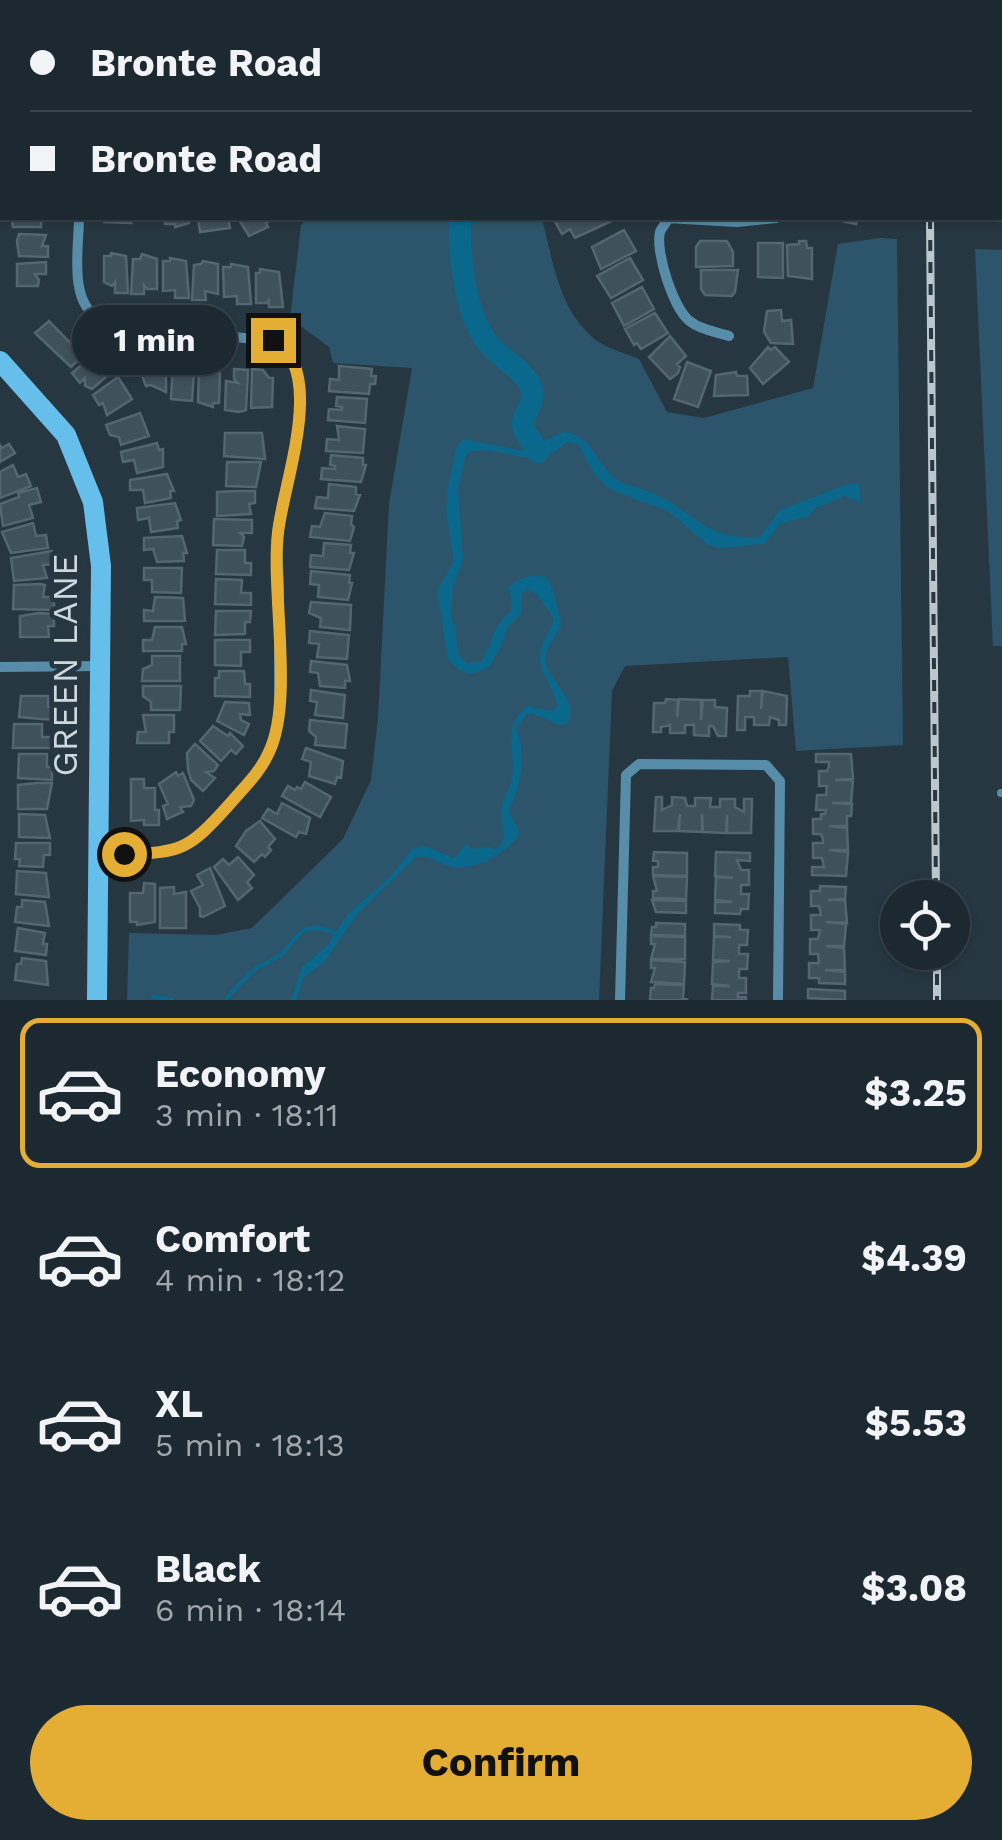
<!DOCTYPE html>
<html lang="en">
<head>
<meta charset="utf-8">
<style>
  :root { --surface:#1c2931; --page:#29353d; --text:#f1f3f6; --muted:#a0a6ab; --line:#3a454d; --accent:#e4ae35 }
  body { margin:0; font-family:"Work Sans",sans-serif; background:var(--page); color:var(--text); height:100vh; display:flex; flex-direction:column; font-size:38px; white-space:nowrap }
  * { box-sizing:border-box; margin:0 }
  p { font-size:32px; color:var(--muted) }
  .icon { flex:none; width:55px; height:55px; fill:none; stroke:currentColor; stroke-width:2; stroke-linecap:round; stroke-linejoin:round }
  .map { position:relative; height:1000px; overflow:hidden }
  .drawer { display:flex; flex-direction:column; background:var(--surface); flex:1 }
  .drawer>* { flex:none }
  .guide { position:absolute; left:0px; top:0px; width:1002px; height:220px; box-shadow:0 2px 8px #0004,0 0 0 2px var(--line); display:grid; align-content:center; height:220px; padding:0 30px; background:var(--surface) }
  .controls { position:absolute; left:880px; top:880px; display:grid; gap:20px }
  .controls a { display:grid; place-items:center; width:90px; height:90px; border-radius:50%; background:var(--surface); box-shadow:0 2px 8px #0004,0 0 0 2px var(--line); font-size:50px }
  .end { position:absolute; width:45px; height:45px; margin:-22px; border:12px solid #e4ae35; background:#111; box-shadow:0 0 0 5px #111 }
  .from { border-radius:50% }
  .bubble { position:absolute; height:70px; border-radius:35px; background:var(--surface); box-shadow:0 2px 8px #0004,0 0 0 2px var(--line); font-size:32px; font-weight:700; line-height:70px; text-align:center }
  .guide b { display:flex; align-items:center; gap:35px; height:95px; font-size:38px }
  .guide b+b { border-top:2px solid var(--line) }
  .guide i { width:25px; height:25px; background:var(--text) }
  ul { padding:18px 0 0; list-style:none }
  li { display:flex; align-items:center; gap:30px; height:150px; margin:0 20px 15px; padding:0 10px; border:5px solid transparent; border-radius:20px }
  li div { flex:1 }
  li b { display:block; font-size:38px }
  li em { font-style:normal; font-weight:700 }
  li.active { border-color:var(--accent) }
  li>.icon { width:90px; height:90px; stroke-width:1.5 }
  .primary-button { display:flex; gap:20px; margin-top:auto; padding:20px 30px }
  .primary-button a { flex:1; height:115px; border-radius:60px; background:var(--accent); color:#111; font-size:40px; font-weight:700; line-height:115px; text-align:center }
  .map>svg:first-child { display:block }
</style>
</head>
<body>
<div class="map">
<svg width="1002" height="1000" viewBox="0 0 1002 1000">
  <rect width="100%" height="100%" fill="#263741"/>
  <!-- green -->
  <path fill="#2c556b" d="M322,0H523V2H322Z
    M306,218H542C553,262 560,318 602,344C613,350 627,354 639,359L667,412L704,418L813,388L838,244L880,238L897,239L903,745L796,751L788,657L625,666L612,691L599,1000H127L129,933L216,935L252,928L343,839L371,780L378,718L389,504L412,368L333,363L329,347L290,318L301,225Z
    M975,249L1002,250V646H993Z"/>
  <!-- water -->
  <path fill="#0b688d" d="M563,432C590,433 596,463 615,478C626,486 639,487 652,493C694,511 707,542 760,537L780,510L848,484H859L861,503L845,496L815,508L810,516L781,523L764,544L718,548L707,544L668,511L611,490L595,475L578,444L567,442C532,477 496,439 466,454L458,489L463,560L453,586L451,618L455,627L459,656L467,663L481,662C494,641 491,628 511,611L512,599L508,589C516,577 533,574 546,577C559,596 554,604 562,624C557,635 542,650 546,663C551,685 580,699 567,724L560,725L531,713L526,715L516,729C528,756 520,784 509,811L520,833C507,853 480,869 455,867C440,866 431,854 416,857L359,912L324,962L303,978L296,1000H291L302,967L326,947L349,913L392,875L413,848L424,846L454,858L466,844L471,849L489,847L495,850C510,838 502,831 501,815C500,803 510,790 512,778C516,749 501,727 528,706L551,711L558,706C554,686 536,671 541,650C543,639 551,631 554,619L537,594L527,589L522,594V612L508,627L499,651L488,668L472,674L460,671L448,659L437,591L454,561L446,511L448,487L456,449L463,439L524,451Z"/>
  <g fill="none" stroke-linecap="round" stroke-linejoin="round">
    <!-- stream -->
    <path stroke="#0b688d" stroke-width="4" d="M153,997L172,1000
      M226,1000C228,995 254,969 258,967C267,963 278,958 285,951C292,943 296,934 307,929C316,925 329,931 338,934"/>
    <!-- river -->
    <path stroke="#0b688d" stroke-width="22" d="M456,0L458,2
      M460,218C459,254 464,308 485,339C497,358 526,369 532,390C536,405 521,414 523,426C524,435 535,443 538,452"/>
  </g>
  <!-- building -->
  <path fill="#3f515b" stroke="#546671" stroke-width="2.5" d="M11,218H41V227H13Z
    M104,218H131V223L104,222Z
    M165,218H189V223L175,227V224H165Z
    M198,218H228L230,228L200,232Z
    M238,218H273L274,219L266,223L268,227L249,236Z
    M553,218H615L616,219L575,238L570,229L562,234Z
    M827,218H858L856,224Z
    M624,230L636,251L601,269L592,247Z
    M19,234L46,235L42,246H48V257L19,256L17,241Z
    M700,241H727L733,252V266L696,267V247Z
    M799,241H806L807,248H812V279L788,276L787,245L799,244Z
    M758,243H783V278L758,277Z
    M111,253L126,256L128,293H115V282L112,286L104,282V256H111Z
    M142,254L157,259V289H147L144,285V294H131L133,259H140Z
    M170,258L186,261L189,298H175V290L163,291V261H170Z
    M630,258L643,280L611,298L597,276Z
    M203,261L218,264V294L205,291L206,300H192L194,265L201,264Z
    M46,262V274H35L39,280L38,286H17V264Z
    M231,264L248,267L251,304H237V296L224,297L223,267H231Z
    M260,269L279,272L283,307H269V299L267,303H256V273H260Z
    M701,270H738L735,292L732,296L705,295L701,289Z
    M642,287L654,309L624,326L612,303Z
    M781,310L782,321L791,320L793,344L771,343L764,332L767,311Z
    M655,313L668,333L641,349L637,343L634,345L625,329Z
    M49,321L83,356L71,367L35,333Z
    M670,336L686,356L677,364L680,367L678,373L670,379L649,357Z
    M768,347L771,350L775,347L789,362L763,384L750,368Z
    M97,352L99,355L103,352L114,370L92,389L85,386V378L80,383L72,373Z
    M153,357L166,360V392L151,385L146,386L141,373L142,359Z
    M173,362L189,363L188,371H194L192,401L171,399Z
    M687,362L711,371L698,407L674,399Z
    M199,365L214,366V373H220L219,403H213V407L198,402Z
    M339,366L372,369L371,376H376L375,384H370L369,394L329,391L330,379L339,380Z
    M234,369L248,370L246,410L239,412L225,410L226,381L238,383L234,379Z
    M252,369L263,370L269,378H273L272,407L251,408Z
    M736,372L737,376H747L748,395L714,396L716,375Z
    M118,377L132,399L107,415L103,403L99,405L93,395Z
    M337,397L367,399L365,423L328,420L329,409L342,410V407L336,406Z
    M140,413L149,436L121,445L119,437L110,435L106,425Z
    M337,426L365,429L363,453L326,451L327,439L339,440Z
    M225,433H262L265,459L224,456Z
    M157,443L159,450L163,449V467L137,473L134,460L123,462L121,452Z
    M9,444L15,453L0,462V445L2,448Z
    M331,455L363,458V465H366L361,482L321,479L322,468L335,469V466L330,465Z
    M227,462H261L256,487L226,486Z
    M13,465L18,477L26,474L31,486L0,498V472Z
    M167,474L174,491H170L171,498L145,503L143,490H130V480Z
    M329,484L356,487V494L360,495L354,511L315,508L317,497L328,498Z
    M37,488L41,502L29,505L33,518L3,526L0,504L19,497L18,493Z
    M239,491H255V503L249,504L251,514L217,516V492Z
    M175,503L181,520L177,521L178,528L151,532L149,518L138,520L137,508Z
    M325,513L352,516L351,524L354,527L350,541L310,537L312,526L320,527Z
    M214,519L252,520V533H240L244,537L242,546L213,545Z
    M33,523L36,536L46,535L48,548L11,553L2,532Z
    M182,536L187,553H183L184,561L157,562L153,549L144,550V538Z
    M324,543L351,545L350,553H354L349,570L310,567L311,555L323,556Z
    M217,550H245V563H251V575L216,574Z
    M52,551L54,564L43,565L47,578L14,581L11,558Z
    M144,568H182L181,593L152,592V580H144Z
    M311,571L350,575L349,583H352L348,600L318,597L319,585L310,584Z
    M216,579L242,580L241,593H251V605L215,604Z
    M40,584L45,585L43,597H54V610L13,609L14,585Z
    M155,597L183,598L185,621H144V610L153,611Z
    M311,602L351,605L350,630L320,627L321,618L309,613Z
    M216,611H251L250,622H245V634L215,635Z
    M39,613L54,614V626H48L49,637H20V616Z
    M155,627H182L186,644H182V651H143V640H152Z
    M310,631L349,635L347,659L317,657L319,644L309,643Z
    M215,640H250V652H241V666L215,665Z
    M152,656H180V681H142L143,669L152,665Z
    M311,661L347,665L350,681H345V688L320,686L318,673L310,672Z
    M219,671H244L245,684H250V697L215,696V678H219Z
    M143,686H181L180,710H151V702L143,696Z
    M311,690L345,695L343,718L315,715L317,702L310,701Z
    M750,691H762L761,709L763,691L787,696L786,725H779V720L770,717L769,725H754V717H745V730H737L738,696H750Z
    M21,696H48V707H53V720L19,717Z
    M666,699L678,700L677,717L679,699L701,700V720L703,700H715V707L727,708L726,736H718L713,726H709V736L694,735V725H685V733H670V725L661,727V732H653L654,703H665Z
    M225,702L249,703L250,715L240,714L241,720L249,724L244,735L217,721Z
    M143,715H174V732H169V743H137L138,732H146Z
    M310,720L347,724L345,748L315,745L316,737L309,731Z
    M14,724H42V737H52V748H13Z
    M213,726L228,736L230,733L243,746L236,754L231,750L221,761L200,741Z
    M195,744L218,765L214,771L206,772L215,778L203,791L191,780L188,769L187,753Z
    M306,748L343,761L341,778L337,777L335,784L309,776L311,762L302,759Z
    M19,754H47V767H52V780L18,778Z
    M816,754H851L853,779L835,780H853L851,803H832L852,804L851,816H847V826H829L847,828L848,850H829L848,852L846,876L812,875V867H824L822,858H813V843H823V839L821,834H813V819H821V814H825L826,810H816L817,795H826L827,786H819V771H827L829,766V762H816Z
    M176,772L178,776L183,773L194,800L191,806L180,807L183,812L167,819L163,806L168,804L159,784Z
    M131,779H144V788H155V810H159V825H144V820L131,821Z
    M305,782L331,797L320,817L282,796L288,786L295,790L297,787L301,789Z
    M37,783H52L47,809H18V785Z
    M656,797H662V810L672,805V797L685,798L687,806H695V798H711L710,807H720V799H735V807L744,812V799H752L751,833H727V815L726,833L703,832L702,814V832L679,831L680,814L678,831H654Z
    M282,803L310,818L306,834L299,832L296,837L262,818L268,809L277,814Z
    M19,814L45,815L50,838L19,837Z
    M260,821L275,839L268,847L271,850L265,857L262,854L254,862L236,846L246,831Z
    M16,843H50V855H44L43,867L19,866L20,859H15Z
    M654,852L687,853V876L653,875V867H658V861H653Z
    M716,852L750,853V861L737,860L741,870H749V885H741V894H749L748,909H741L740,914L715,913V902H732L715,900L716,877L733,878L715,876Z
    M238,857L254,875L247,882L252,888L238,900L214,867L223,859L229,865Z
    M210,868L225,906L203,917L200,916V908L191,891L203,885L197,875Z
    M17,871L46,873L49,897L16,894Z
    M653,876L687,877L686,899L653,898V891H657Z
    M144,883L155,884V922L137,925V922H130V893H143Z
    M820,886L846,887L845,899L828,900H845L847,923L826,922L846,924L844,946H826L844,948L845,970H825L845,972V984L819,983V978H809V963H819L818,954H810V939H818L820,930H811V915H821L819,906H811V891H820Z
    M174,887V894L186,892V928H160V888Z
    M22,900L45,902L49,926L15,922L17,907H22Z
    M652,900L686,901V913L656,912Z
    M656,923L685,924V936L651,935L652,927H656Z
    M714,924L740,925V930H748L747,945H739V954H748L747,969H739V978H746V993H738V997H746V1000H712L713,986H730L712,984L713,962L730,961L713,960L714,937H731L714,936Z
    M18,928L45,933L43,944H47L46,955L15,951Z
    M651,936L685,937V959H651L655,944H651Z
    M22,958L46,961L48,985L15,980L17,964H21Z
    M651,960L685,962L684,984L651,982L655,968H651Z
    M655,984L684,985L683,998L688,1000H650L651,988H654Z
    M808,989L845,991V1000L808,998Z"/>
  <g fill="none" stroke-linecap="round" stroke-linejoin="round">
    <!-- lane -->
    <path stroke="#588da9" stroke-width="8" d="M1001,793H1002"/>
    <!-- street -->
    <path stroke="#588da9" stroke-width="10" d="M77,0V2
      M243,2L244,0
      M623,2V0
      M788,2V0
      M79,218C79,246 68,303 99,318C106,322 115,323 123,325L273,341C329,370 282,484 277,534C276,552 279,570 279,588C279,618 279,649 279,679C279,702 280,726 272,747C263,769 246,785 231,802C180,860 172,854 98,853
      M667,218L737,222L776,218
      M669,218C666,223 662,227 660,232C655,252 674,311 691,322C701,330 717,332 729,336
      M0,667L100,666
      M620,1000L626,775L639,764L766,765L780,781L778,1000"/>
    <!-- secondary -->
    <path stroke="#66beeb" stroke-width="20" d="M0,361L66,435L93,502L101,566L97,1000"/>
    <defs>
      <path id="rail" d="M928,0V2
        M930,218L936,898
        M937,952V1000"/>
    </defs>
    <!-- rail casing -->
    <use href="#rail" stroke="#bbc7cd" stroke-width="8"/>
    <!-- rail -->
    <use href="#rail" stroke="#263741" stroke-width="4" stroke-dasharray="11" stroke-linecap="butt"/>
  </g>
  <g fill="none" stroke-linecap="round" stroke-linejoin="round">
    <!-- route -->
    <path stroke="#e4ae35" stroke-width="12" d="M124,854C182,853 189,849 228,806C243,788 260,773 269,752C294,700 271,592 278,533C283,483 328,370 273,340"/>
  </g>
  <g text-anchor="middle" stroke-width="9" stroke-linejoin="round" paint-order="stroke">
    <!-- street labels -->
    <g font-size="35" fill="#cdd8de" stroke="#263741">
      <text transform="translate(65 665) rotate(-90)" y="12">GREEN LANE</text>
    </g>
  </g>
</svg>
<div class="controls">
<a><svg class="icon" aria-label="locate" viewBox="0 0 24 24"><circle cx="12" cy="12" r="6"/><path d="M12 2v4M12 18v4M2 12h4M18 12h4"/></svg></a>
</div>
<i class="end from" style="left:124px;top:854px"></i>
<i class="end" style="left:273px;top:340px"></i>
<div class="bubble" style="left:72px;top:305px;width:165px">1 min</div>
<div class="guide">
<b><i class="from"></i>Bronte Road</b>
<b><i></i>Bronte Road</b>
</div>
</div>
<section class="drawer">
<ul>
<li class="active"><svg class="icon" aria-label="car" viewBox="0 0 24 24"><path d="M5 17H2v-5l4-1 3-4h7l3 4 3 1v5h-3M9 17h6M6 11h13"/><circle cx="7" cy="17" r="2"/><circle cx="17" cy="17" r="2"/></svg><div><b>Economy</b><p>3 min · 18:11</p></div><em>$3.25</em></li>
<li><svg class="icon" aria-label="car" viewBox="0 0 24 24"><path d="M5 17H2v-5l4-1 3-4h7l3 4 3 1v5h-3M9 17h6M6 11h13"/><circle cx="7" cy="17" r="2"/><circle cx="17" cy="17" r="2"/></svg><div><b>Comfort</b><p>4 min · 18:12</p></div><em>$4.39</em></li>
<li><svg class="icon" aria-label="car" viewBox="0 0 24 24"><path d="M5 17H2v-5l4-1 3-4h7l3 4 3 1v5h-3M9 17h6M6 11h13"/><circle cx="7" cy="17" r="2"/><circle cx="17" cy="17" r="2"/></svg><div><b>XL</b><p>5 min · 18:13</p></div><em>$5.53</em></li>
<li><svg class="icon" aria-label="car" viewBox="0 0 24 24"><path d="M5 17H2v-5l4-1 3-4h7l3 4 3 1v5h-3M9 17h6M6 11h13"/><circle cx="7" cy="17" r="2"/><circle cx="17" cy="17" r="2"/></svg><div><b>Black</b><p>6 min · 18:14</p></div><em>$3.08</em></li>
</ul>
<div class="primary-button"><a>Confirm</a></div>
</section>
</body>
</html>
